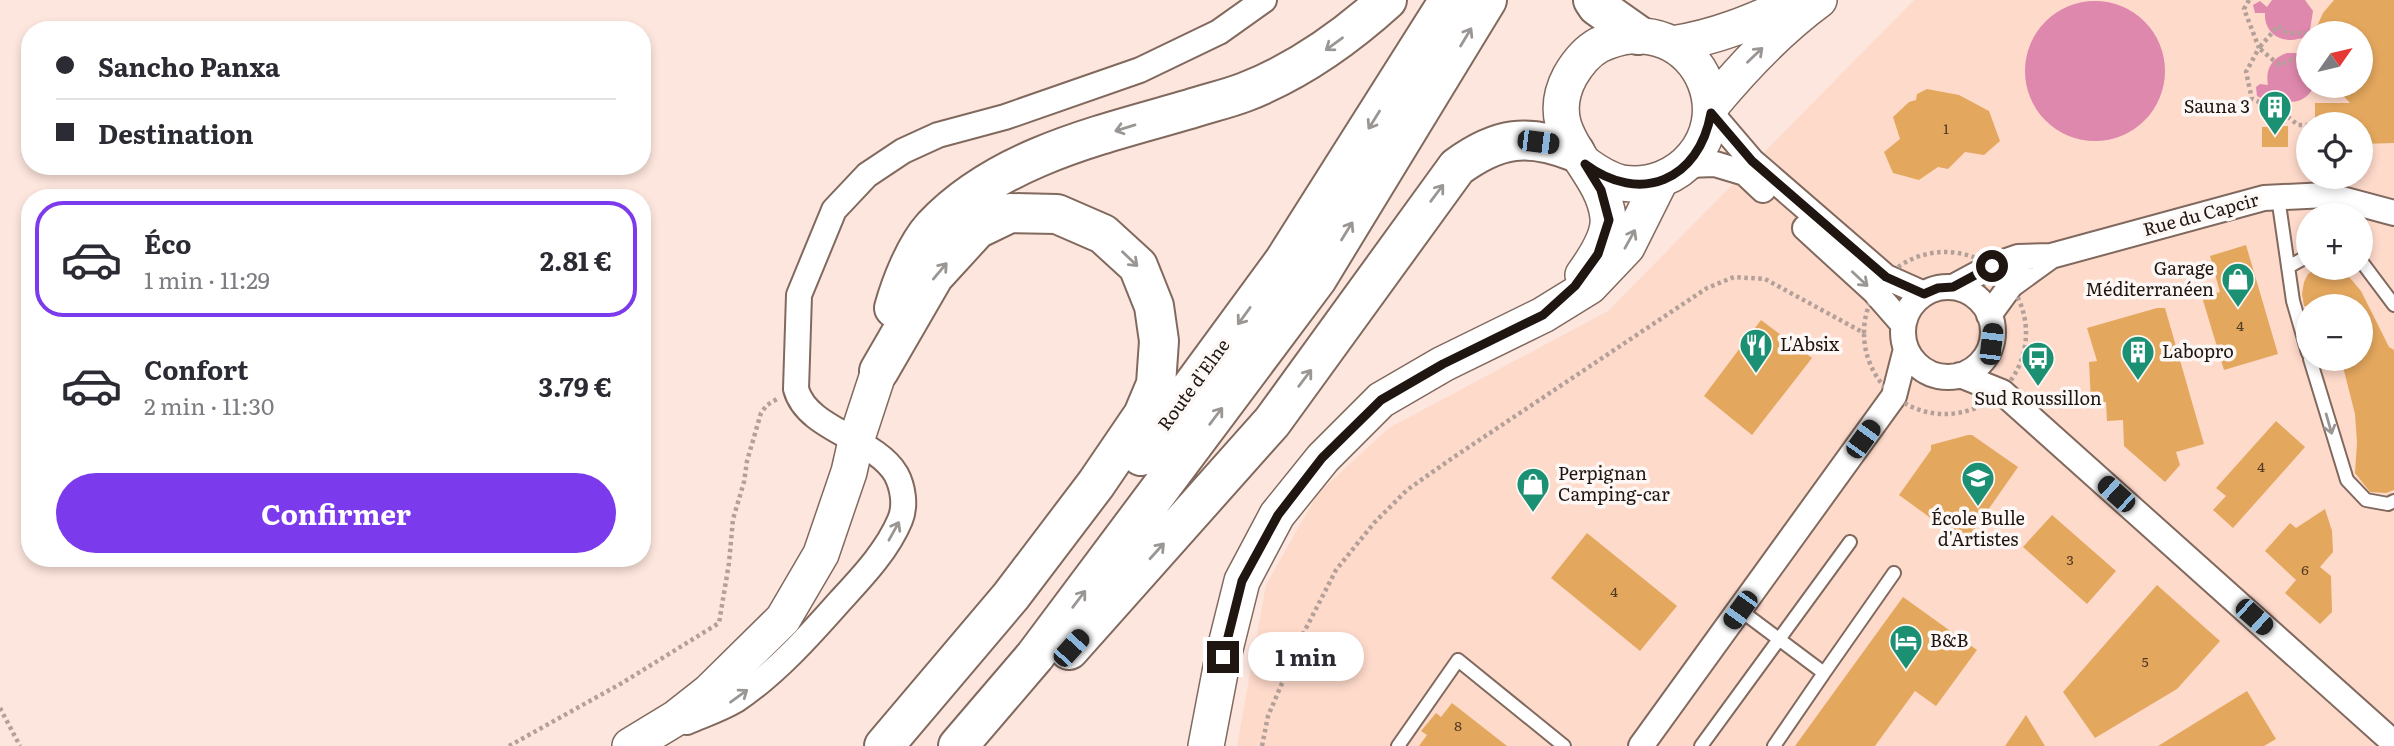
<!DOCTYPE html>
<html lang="fr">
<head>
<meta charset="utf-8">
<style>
  :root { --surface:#fff; --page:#f2f2f3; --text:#2b2b33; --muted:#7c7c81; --line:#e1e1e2; --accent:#7c3aed }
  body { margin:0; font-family:Literata,serif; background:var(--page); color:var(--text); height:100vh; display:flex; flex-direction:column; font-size:26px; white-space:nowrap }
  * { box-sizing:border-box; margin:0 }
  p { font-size:23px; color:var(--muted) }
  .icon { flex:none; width:38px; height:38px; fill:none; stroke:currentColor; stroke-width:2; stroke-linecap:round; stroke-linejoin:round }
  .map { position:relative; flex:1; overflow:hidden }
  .side { position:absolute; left:21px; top:189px; width:630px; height:378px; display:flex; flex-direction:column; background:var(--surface); border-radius:28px; box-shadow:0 4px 10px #0003 }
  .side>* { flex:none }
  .guide { position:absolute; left:21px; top:21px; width:630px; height:154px; border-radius:28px; box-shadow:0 4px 10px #0003; display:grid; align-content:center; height:154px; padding:0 35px; background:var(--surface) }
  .needle { width:46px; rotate:56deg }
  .controls { position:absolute; left:2296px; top:21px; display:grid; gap:14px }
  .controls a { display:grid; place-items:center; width:77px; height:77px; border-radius:50%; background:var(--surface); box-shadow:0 4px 10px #0003; font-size:35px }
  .end { position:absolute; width:32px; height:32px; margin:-16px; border:9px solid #1f1511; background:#fff; box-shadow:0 0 0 4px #fff }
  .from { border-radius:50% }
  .bubble { position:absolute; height:49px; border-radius:24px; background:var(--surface); box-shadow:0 4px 10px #0003; font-size:23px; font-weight:700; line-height:49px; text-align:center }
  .car { position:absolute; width:21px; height:42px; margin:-21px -10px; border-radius:9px; box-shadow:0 0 5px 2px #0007; background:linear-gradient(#222 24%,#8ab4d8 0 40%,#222 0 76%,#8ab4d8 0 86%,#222 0) }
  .guide b { display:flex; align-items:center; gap:24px; height:66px; font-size:26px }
  .guide b+b { border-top:2px solid var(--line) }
  .guide i { width:18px; height:18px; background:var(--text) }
  ul { padding:12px 0 0; list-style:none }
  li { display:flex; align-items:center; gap:21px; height:116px; margin:0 14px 10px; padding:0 21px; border:4px solid transparent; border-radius:28px }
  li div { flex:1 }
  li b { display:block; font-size:26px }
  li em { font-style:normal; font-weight:700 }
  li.active { border-color:var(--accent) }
  li>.icon { width:63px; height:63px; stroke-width:1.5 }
  .primary-button { display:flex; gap:14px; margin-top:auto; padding:14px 35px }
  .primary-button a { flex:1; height:80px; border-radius:42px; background:var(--accent); color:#fff; font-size:28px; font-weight:700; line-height:80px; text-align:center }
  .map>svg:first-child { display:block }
</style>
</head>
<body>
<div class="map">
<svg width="2394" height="746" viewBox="0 0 2394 746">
  <rect width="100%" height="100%" fill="#fde6dd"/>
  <!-- built -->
  <path fill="#fedacb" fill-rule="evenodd" d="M1914,0H2394V746H1237L1266,585L1318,493L1389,428L1608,311ZM2308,33H2361V86H2308ZM2308,124H2361V177H2308ZM2308,215H2361V268H2308ZM2308,306H2361V359H2308Z"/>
  <!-- water -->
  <path fill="#df88ad" d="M2272,0H2305L2313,11L2310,30L2316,33H2308V39C2301,37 2298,40 2291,40C2274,40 2264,28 2265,13H2255L2253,5L2260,1L2267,7Z
    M2025 71a70 70 0 1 1 140 0a70 70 0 1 1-140 0Z
    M2287,53H2297L2304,57L2308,54V86H2314C2305,106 2284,106 2271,91L2266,98H2261L2257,96L2256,87L2260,84L2268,85C2265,69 2272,58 2287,53Z"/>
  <!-- building -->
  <path fill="#e4a75e" d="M2334,0H2394V143L2361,144V124H2315V103H2350L2334,86H2361V33H2314L2323,13Z
    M1927,89L1959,95L1989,111L2000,141L1984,155L1965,152L1948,169L1938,167L1919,180L1893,173L1884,152L1900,139L1893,117L1909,102L1916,100L1917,94Z
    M2288,126V147H2262V127Z
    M2246,245L2278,354L2224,370L2202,297L2220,292L2210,256Z
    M2317,268H2339L2344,271L2361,291L2389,347L2394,350V490L2386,493L2370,492L2355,473L2357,442L2355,414L2341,359H2361V306H2304L2302,294L2304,282L2308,274Z
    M2157,308H2165L2204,444L2176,452L2180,465L2165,482L2124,446L2123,420L2107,421L2106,402H2091L2089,362L2097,361L2087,328Z
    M1761,320L1812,358L1752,435L1704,396Z
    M2276,421L2305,447L2233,528L2213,510L2226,496L2216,488Z
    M1968,435H1972L2018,467L1965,543L1899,495L1931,450V445Z
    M2325,509L2332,531L2333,552L2320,567L2331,576L2332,612L2320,624L2285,593L2296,580L2265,551L2290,523L2296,528Z
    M2052,515L2116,571L2087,604L2023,547Z
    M1587,533L1677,606L1640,651L1551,578Z
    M2157,585L2220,641L2177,689L2095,738L2063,692Z
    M1903,597L1977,650L1936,706L1915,691L1875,746H1795Z
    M2247,691L2276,739L2264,746H2158Z
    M1452,703L1507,746H1419L1427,735L1421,731L1436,713L1441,717Z
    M2026,715L2045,746H2005Z"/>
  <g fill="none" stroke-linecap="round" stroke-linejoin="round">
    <defs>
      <path id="lane" d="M2278,197L2293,301L2308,353
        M2361,261L2394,305
        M2288,267L2308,256
        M2310,359L2347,480L2366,500L2388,504L2394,501
        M1740,610L1824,673L1774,746
        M1824,673L1894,573
        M1398,746L1458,660L1564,746
        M1701,746L1850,542"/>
      <path id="street" d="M1711,113L1752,161L1886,277L1924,294
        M1687,165L1715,164L1745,173L1763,190
        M1805,228L1875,292L1903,324
        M1953,287L1992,266L2018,257L2051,256L2264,198L2327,195L2394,213
        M1903 332a45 45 0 1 1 90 0a45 45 0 1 1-90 0Z
        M1989,315L2011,285L2051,256
        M1960,375L2002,392L2394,743
        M687,722C703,715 721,709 736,700C775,674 809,636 840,601C862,577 887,551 900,520C906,506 903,487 896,474C875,438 807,430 796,389L799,295L834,210L867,175L903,151L938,135L1005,117L1140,70L1219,32L1264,0
        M1641,746L1894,396L1906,349"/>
      <path id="secondary" d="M1672,44C1719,37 1756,20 1799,1
        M1711,106C1744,66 1777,31 1819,0
        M1583,275C1593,261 1610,235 1608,217C1602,164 1538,136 1570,76C1577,64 1586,52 1599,45C1621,35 1642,32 1665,41C1683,48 1698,64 1705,82C1727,137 1679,192 1622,183C1608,180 1596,172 1585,164
        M630,746L676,718L709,692L783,619L821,554L849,472L856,441L879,371
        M1206,746L1223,657L1242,581L1277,515L1323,458L1381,400L1443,364L1543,315L1590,286L1627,247L1660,181"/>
      <path id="highway" d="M1593,0L1597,6L1638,35
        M894,308C901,283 915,247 933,227C999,157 1100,135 1190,109C1208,103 1227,99 1245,92C1299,71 1344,39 1387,0
        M879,371L934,276L977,229L1010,213L1057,214L1103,234L1138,266L1154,306L1159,341L1156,384L1143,415L1096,484L1011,596L884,746
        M1141,456L1284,261L1449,0
        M1069,650L1272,422L1457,167C1498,137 1528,133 1575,152
        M958,746L1035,656L1317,279L1487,0"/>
    </defs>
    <!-- lane casing -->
    <use href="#lane" stroke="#81695e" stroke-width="16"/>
    <!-- street casing -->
    <use href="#street" stroke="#81695e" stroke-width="28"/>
    <!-- secondary casing -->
    <use href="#secondary" stroke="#81695e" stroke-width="38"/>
    <!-- highway casing -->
    <use href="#highway" stroke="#81695e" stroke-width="42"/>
    <!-- path -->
    <path stroke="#b3a099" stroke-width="4.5" stroke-dasharray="3.5 3.5" stroke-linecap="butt" d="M2249,0L2244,9L2259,48L2246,72L2252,99L2281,111L2298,125H2308
      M2308,34L2286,32L2278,26L2259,48L2279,65L2293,59L2308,57
      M1864 333a81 81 0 1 1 162 0a81 81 0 1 1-162 0Z
      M0,708L20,746
      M509,746L622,683L719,623L729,563L733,519L744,482L747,461L761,413L767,405L777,399
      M1262,746L1268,716L1303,634L1336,570L1374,523L1407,490L1451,459L1707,288L1734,277L1765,279L1864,333"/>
    <!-- lane -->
    <use href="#lane" stroke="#fff" stroke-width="12"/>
    <!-- street -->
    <use href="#street" stroke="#fff" stroke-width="24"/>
    <!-- secondary -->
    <use href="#secondary" stroke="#fff" stroke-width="35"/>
    <!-- highway -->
    <use href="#highway" stroke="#fff" stroke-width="38"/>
  </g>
  <!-- one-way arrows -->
  <defs><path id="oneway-shaft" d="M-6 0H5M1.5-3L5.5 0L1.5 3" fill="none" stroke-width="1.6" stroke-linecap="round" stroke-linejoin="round" transform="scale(1.75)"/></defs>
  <g stroke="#9a9694">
    <use href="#oneway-shaft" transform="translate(1466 37) rotate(-59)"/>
    <use href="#oneway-shaft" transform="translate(1334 44) rotate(144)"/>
    <use href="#oneway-shaft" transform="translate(1755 55) rotate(-44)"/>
    <use href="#oneway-shaft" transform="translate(1374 120) rotate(122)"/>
    <use href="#oneway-shaft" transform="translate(1125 128) rotate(163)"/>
    <use href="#oneway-shaft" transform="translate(1437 193) rotate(-53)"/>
    <use href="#oneway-shaft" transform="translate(1347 231) rotate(-58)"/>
    <use href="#oneway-shaft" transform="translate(1630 239) rotate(-61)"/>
    <use href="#oneway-shaft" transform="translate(1130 259) rotate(44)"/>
    <use href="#oneway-shaft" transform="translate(940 271) rotate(-50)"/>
    <use href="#oneway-shaft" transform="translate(1860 279) rotate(43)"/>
    <use href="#oneway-shaft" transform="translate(1244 316) rotate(126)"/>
    <use href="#oneway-shaft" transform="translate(1305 378) rotate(-53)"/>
    <use href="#oneway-shaft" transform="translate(1216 416) rotate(-53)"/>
    <use href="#oneway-shaft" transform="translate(2329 424) rotate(74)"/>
    <use href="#oneway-shaft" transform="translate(894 531) rotate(-61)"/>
    <use href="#oneway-shaft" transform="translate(1157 551) rotate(-48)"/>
    <use href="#oneway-shaft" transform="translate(1079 599) rotate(-53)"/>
    <use href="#oneway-shaft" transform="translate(739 696) rotate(-36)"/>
  </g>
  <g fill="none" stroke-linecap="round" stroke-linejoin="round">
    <!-- route -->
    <path stroke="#1f1511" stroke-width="9" d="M1223,657L1242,581L1278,515L1322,458L1381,400L1443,364L1543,315L1575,286L1598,254L1609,220L1601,190L1585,164C1640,205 1699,181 1711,113L1752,161L1886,277L1924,294L1938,288L1953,287L1992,266"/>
  </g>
  <!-- icons -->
  <defs>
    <symbol id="building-pin" viewBox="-11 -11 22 30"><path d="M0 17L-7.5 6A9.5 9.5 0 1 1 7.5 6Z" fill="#1b9072" stroke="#fdf8f5"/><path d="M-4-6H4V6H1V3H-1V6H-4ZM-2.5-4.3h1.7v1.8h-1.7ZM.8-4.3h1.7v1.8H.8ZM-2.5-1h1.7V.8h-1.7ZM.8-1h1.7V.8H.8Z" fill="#fff"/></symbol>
    <symbol id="shop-pin" viewBox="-11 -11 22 30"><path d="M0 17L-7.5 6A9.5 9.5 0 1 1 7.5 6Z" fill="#1b9072" stroke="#fdf8f5"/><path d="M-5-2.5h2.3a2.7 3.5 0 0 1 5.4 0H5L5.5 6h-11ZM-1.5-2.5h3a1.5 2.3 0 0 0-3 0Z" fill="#fff"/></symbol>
    <symbol id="restaurant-pin" viewBox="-11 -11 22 30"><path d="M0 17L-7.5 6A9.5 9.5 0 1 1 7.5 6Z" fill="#1b9072" stroke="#fdf8f5"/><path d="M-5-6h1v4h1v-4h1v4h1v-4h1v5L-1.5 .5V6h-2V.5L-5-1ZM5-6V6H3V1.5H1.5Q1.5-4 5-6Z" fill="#fff"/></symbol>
    <symbol id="bus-pin" viewBox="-11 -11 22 30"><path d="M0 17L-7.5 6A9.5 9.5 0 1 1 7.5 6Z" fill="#1b9072" stroke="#fdf8f5"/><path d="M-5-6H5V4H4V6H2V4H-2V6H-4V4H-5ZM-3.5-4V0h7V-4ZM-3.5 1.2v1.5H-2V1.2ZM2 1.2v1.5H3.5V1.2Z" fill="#fff"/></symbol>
    <symbol id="school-pin" viewBox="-11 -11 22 30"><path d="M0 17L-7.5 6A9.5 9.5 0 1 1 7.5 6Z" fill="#1b9072" stroke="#fdf8f5"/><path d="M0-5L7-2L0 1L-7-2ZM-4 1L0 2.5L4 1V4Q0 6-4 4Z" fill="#fff"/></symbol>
    <symbol id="hotel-pin" viewBox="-11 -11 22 30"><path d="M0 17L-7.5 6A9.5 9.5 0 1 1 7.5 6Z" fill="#1b9072" stroke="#fdf8f5"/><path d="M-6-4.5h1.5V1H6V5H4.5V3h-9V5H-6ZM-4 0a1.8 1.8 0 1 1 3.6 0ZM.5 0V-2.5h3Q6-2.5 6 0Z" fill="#fff"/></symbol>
  </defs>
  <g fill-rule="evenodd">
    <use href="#building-pin" x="2256" y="88" width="38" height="52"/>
    <use href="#shop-pin" x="2219" y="260" width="38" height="52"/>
    <use href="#restaurant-pin" x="1737" y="326" width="38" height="52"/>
    <use href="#building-pin" x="2119" y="333" width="38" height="52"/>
    <use href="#bus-pin" x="2019" y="339" width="38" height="52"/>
    <use href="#school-pin" x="1959" y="459" width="38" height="52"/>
    <use href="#shop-pin" x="1514" y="465" width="38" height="52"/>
    <use href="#hotel-pin" x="1887" y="622" width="38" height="52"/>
  </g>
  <g text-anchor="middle" stroke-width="7" stroke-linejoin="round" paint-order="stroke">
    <!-- number labels -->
    <g font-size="14" fill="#503a24">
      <text x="1946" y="134">1</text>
      <text x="2240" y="331">4</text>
      <text x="2261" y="472">4</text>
      <text x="2070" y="565">3</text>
      <text x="2305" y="575">6</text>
      <text x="1614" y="597">4</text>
      <text x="2145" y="667">5</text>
      <text x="1458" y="731">8</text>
    </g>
    <!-- poi labels -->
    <g font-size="18" fill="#1f1511" stroke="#fdf8f5" text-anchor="start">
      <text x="2250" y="113" text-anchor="end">Sauna 3</text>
      <text x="2214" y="275" text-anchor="end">Garage<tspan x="2214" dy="21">Méditerranéen</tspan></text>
      <text x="1780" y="351">L'Absix</text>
      <text x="2162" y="358">Labopro</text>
      <text x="2038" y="405" text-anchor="middle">Sud Roussillon</text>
      <text x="1558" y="480">Perpignan<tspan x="1558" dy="21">Camping-car</tspan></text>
      <text x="1978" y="525" text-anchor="middle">École Bulle<tspan x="1978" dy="21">d'Artistes</tspan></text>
      <text x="1930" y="647">B&amp;B</text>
    </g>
    <!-- street labels -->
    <g font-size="18" fill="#1f1511" stroke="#fdf8f5">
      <text transform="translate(2201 215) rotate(-15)" y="6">Rue du Capcir</text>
      <text transform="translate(1194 385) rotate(-54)" y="6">Route d'Elne</text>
    </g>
  </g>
</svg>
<div class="controls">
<a><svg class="needle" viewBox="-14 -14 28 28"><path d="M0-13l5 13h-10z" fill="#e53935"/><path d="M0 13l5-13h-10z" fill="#7c7c81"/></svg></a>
<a><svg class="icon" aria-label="locate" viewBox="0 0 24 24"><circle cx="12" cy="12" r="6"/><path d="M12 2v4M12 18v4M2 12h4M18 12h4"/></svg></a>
<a>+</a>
<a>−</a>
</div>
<i class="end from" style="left:1992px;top:266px"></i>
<i class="end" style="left:1223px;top:657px"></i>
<div class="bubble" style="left:1248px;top:632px;width:116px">1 min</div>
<i class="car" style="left:1538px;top:142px;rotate:97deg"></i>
<i class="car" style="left:1991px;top:344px;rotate:7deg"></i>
<i class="car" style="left:1863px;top:439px;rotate:36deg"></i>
<i class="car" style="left:2116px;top:494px;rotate:312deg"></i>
<i class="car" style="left:1740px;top:610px;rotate:216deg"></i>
<i class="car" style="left:2254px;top:617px;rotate:132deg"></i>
<i class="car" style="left:1071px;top:648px;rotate:42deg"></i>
<div class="guide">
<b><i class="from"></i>Sancho Panxa</b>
<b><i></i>Destination</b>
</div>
<section class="side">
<ul>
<li class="active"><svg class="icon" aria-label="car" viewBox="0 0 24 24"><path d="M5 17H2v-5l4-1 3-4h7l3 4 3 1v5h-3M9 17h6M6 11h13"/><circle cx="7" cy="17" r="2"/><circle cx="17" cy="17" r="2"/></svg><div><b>Éco</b><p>1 min · 11:29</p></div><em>2.81 €</em></li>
<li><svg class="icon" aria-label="car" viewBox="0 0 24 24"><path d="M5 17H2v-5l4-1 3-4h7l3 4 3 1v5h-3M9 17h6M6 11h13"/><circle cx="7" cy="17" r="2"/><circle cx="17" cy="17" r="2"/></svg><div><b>Confort</b><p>2 min · 11:30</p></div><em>3.79 €</em></li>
</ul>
<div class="primary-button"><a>Confirmer</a></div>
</section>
</div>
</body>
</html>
